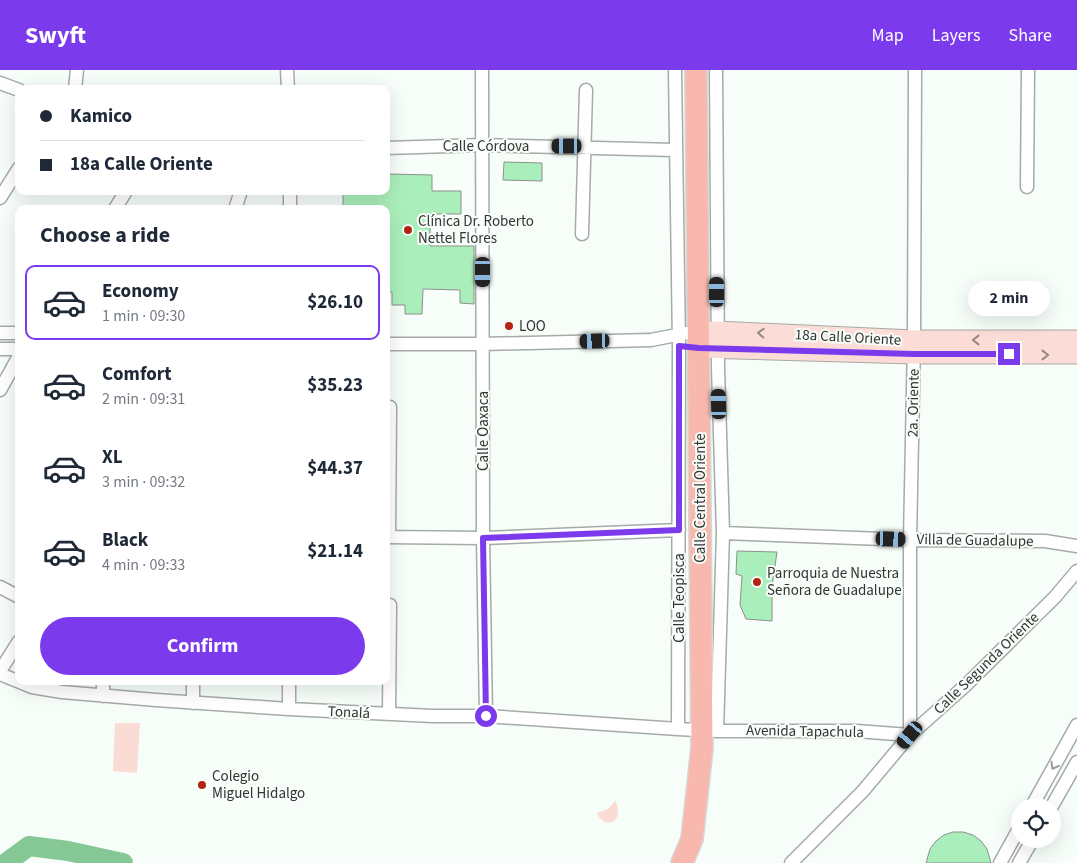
<!DOCTYPE html>
<html lang="en">
<head>
<meta charset="utf-8">
<style>
  :root { --surface:#fff; --page:#f6f6f7; --text:#1f2937; --muted:#747a83; --line:#e0e1e3; --accent:#7c3aed }
  body { margin:0; font-family:"Source Sans 3",sans-serif; background:var(--page); color:var(--text); height:100vh; display:flex; flex-direction:column; font-size:19px; white-space:nowrap }
  * { box-sizing:border-box; margin:0 }
  p { font-size:16px; color:var(--muted) }
  .icon { flex:none; width:28px; height:28px; fill:none; stroke:currentColor; stroke-width:2; stroke-linecap:round; stroke-linejoin:round }
  .map { position:relative; flex:1; overflow:hidden }
  .side { position:absolute; left:15px; top:135px; width:375px; height:480px; display:flex; flex-direction:column; background:var(--surface); border-radius:10px; box-shadow:0 5px 20px #0002 }
  .side>* { flex:none }
  .banner { position:absolute; left:15px; top:15px; width:375px; height:110px; border-radius:10px; box-shadow:0 5px 20px #0002; display:grid; align-content:center; height:110px; padding:0 25px; background:var(--surface) }
  .fabs { position:absolute; left:1011px; top:728px; display:grid; gap:10px }
  .fabs a { display:grid; place-items:center; width:50px; height:50px; border-radius:50%; background:var(--surface); box-shadow:0 5px 20px #0002; font-size:25px }
  .end { position:absolute; width:22px; height:22px; margin:-11px; border:6px solid #7c3aed; background:#fff; box-shadow:0 0 0 2px #fff }
  .from { border-radius:50% }
  .bubble { position:absolute; height:35px; border-radius:18px; background:var(--surface); box-shadow:0 5px 20px #0002; font-size:16px; font-weight:700; line-height:35px; text-align:center }
  .car { position:absolute; width:15px; height:30px; margin:-15px -8px; border-radius:6px; box-shadow:0 0 4px 1px #0007; background:linear-gradient(#222 24%,#8ab4d8 0 40%,#222 0 76%,#8ab4d8 0 86%,#222 0) }
  .banner b { display:flex; align-items:center; gap:18px; height:48px; font-size:19px }
  .banner b+b { border-top:1px solid var(--line) }
  .banner i { width:12px; height:12px; background:var(--text) }
  ul { padding:0; list-style:none }
  li { display:flex; align-items:center; gap:15px; height:75px; margin:0 10px 8px; padding:0 15px; border:2px solid transparent; border-radius:10px }
  li div { flex:1 }
  li b { display:block; font-size:19px }
  li em { font-style:normal; font-weight:700 }
  li.selected { border-color:var(--accent) }
  li>.icon { width:45px; height:45px; stroke-width:1.5 }
  h2 { padding:0 25px; font-size:22px; line-height:60px }
  .button { display:flex; gap:10px; margin-top:auto; padding:10px 25px }
  .button a { flex:1; height:58px; border-radius:30px; background:var(--accent); color:#fff; font-size:20px; font-weight:700; line-height:58px; text-align:center }
  header { display:flex; align-items:center; gap:30px; box-sizing:border-box; height:70px; padding:0 25px; background:var(--accent); color:#fff }
  header strong { font-size:24px }
  nav { display:flex; gap:28px; margin-inline-start:auto; font-size:18px }
  .map>svg:first-child { display:block }
</style>
</head>
<body>
<header>
<strong>Swyft</strong>
<nav><a>Map</a><a>Layers</a><a>Share</a></nav>
</header>
<div class="map">
<svg width="1077" height="793" viewBox="0 0 1077 793">
  <rect width="100%" height="100%" fill="#f7fdf8"/>
  <!-- green -->
  <path fill="#fbdcd5" d="M115,653H140L137,703L113,701Z
    M615,731C626,749 606,763 597,743L608,739Z"/>
  <g fill="none" stroke-linecap="round" stroke-linejoin="round">
    <!-- river -->
    <path stroke="#85c895" stroke-width="20" d="M6,793L29,776L68,781L123,793"/>
  </g>
  <!-- building -->
  <path fill="#aaefbb" stroke="#8b918c" d="M504,92L542,93V111L503,110Z
    M387,104L432,105V121H461V144H430V176H474V234L460,233V220L423,219L422,244H405V235H392V222H386V139H343V121H386Z
    M737,481L777,482L772,517V551L746,549L740,535L742,506L736,504Z
    M953,762H963L973,765L981,771L987,779L991,793H926L930,779L936,771L944,765Z"/>
  <g fill="none" stroke-linecap="round" stroke-linejoin="round">
    <defs>
      <path id="street" d="M287,0L288,19
        M482,0L483,468L486,646
        M675,0L679,276L678,659
        M716,0L718,297L723,463L717,661
        M0,13L19,20
        M75,19L77,0
        M386,78L482,75L675,80
        M1027,117L1028,0
        M290,121V139
        M0,128L19,98
        M115,139L126,121
        M235,139L241,121
        M582,164L586,20
        M0,263H19
        M386,274H482L651,270L687,263
        M0,279H19
        M0,320L19,286
        M723,463L910,470L1045,471L1077,476
        M386,467L483,468L679,460
        M389,467L390,337
        M0,517L19,527
        M0,601L19,571
        M0,604L32,617L62,622L156,630L289,639L433,646H486L678,659L717,661H856L910,665V470L914,270L915,0
        M103,611V626
        M193,633V611
        M289,639V611
        M389,644L390,535
        M1032,736L1077,655
        M1052,736L1077,692
        M791,793L863,721L910,665L966,615L1055,527L1077,501
        M1000,793L1020,757
        M1019,793L1033,769"/>
      <path id="secondary" d="M699,262L717,261L914,270H1077
        M699,278L914,284H1077"/>
      <path id="primary" d="M682,793L692,769L702,678L696,0"/>
    </defs>
    <!-- street casing -->
    <use href="#street" stroke="#a5aba6" stroke-width="15"/>
    <!-- secondary casing -->
    <use href="#secondary" stroke="#a5aba6" stroke-width="21"/>
    <!-- primary casing -->
    <use href="#primary" stroke="#d6d7d6" stroke-width="24"/>
    <!-- street -->
    <use href="#street" stroke="#fff" stroke-width="12"/>
    <!-- secondary -->
    <use href="#secondary" stroke="#fcdcd6" stroke-width="19"/>
    <!-- primary -->
    <use href="#primary" stroke="#f9b8ad" stroke-width="21"/>
  </g>
  <!-- one-way arrows -->
  <defs><path id="oneway-chevron" d="M-2-3.5L2.5 0L-2 3.5" fill="none" stroke-width="1.6" stroke-linecap="round" stroke-linejoin="round" transform="scale(1.25)"/></defs>
  <g stroke="#988884">
    <use href="#oneway-chevron" transform="translate(761 263) rotate(-177)"/>
    <use href="#oneway-chevron" transform="translate(976 270) rotate(180)"/>
    <use href="#oneway-chevron" transform="translate(1045 285)"/>
  </g>
  <use stroke="#999a99" href="#oneway-chevron" transform="translate(1054 696) rotate(119)"/>
  <g fill="none" stroke-linecap="round" stroke-linejoin="round">
    <!-- route -->
    <path stroke="#7c3aed" stroke-width="6" d="M486,646L483,468L679,460V276L699,278L914,284H1009"/>
  </g>
  <!-- markers -->
  <g fill="#b32513" stroke="#f7fdf8" stroke-width="2">
    <circle cx="408" cy="160" r="5"/>
    <circle cx="509" cy="256" r="5"/>
    <circle cx="757" cy="512" r="5"/>
    <circle cx="202" cy="715" r="5"/>
  </g>
  <g text-anchor="middle" stroke-width="4" stroke-linejoin="round" paint-order="stroke">
    <!-- street labels -->
    <g font-size="15" fill="#333533" stroke="#f7fdf8">
      <text x="486" y="81">Calle Córdova</text>
      <text transform="translate(848 267) rotate(3)" y="5">18a Calle Oriente</text>
      <text transform="translate(913 333) rotate(-89)" y="5">2a. Oriente</text>
      <text transform="translate(483 361) rotate(-90)" y="5">Calle Oaxaca</text>
      <text transform="translate(700 428) rotate(-90)" y="5">Calle Central Oriente</text>
      <text transform="translate(975 470) rotate(1)" y="5">Villa de Guadalupe</text>
      <text transform="translate(679 528) rotate(-90)" y="5">Calle Teopisca</text>
      <text transform="translate(986 593) rotate(-44)" y="5">Calle Segunda Oriente</text>
      <text transform="translate(349 642) rotate(3)" y="5">Tonalá</text>
      <text transform="translate(805 661) rotate(1)" y="5">Avenida Tapachula</text>
    </g>
    <!-- poi labels -->
    <g font-size="15" fill="#333533" stroke="#f7fdf8" text-anchor="start">
      <text x="418" y="156">Clínica Dr. Roberto<tspan x="418" dy="17">Nettel Flores</tspan></text>
      <text x="519" y="261">LOO</text>
      <text x="767" y="508">Parroquia de Nuestra<tspan x="767" dy="17">Señora de Guadalupe</tspan></text>
      <text x="212" y="711">Colegio<tspan x="212" dy="17">Miguel Hidalgo</tspan></text>
    </g>
  </g>
</svg>
<div class="fabs">
<a><svg class="icon" aria-label="locate" viewBox="0 0 24 24"><circle cx="12" cy="12" r="6"/><path d="M12 2v4M12 18v4M2 12h4M18 12h4"/></svg></a>
</div>
<i class="end from" style="left:486px;top:646px"></i>
<i class="end" style="left:1009px;top:284px"></i>
<div class="bubble" style="left:968px;top:211px;width:82px">2 min</div>
<i class="car" style="left:567px;top:76px;rotate:270deg"></i>
<i class="car" style="left:483px;top:202px;rotate:180deg"></i>
<i class="car" style="left:717px;top:222px;rotate:0deg"></i>
<i class="car" style="left:595px;top:271px;rotate:268deg"></i>
<i class="car" style="left:719px;top:334px;rotate:358deg"></i>
<i class="car" style="left:891px;top:469px;rotate:92deg"></i>
<i class="car" style="left:910px;top:665px;rotate:220deg"></i>
<div class="banner">
<b><i class="from"></i>Kamico</b>
<b><i></i>18a Calle Oriente</b>
</div>
<section class="side">
<h2>Choose a ride</h2>
<ul>
<li class="selected"><svg class="icon" aria-label="car" viewBox="0 0 24 24"><path d="M5 17H2v-5l4-1 3-4h7l3 4 3 1v5h-3M9 17h6M6 11h13"/><circle cx="7" cy="17" r="2"/><circle cx="17" cy="17" r="2"/></svg><div><b>Economy</b><p>1 min · 09:30</p></div><em>$26.10</em></li>
<li><svg class="icon" aria-label="car" viewBox="0 0 24 24"><path d="M5 17H2v-5l4-1 3-4h7l3 4 3 1v5h-3M9 17h6M6 11h13"/><circle cx="7" cy="17" r="2"/><circle cx="17" cy="17" r="2"/></svg><div><b>Comfort</b><p>2 min · 09:31</p></div><em>$35.23</em></li>
<li><svg class="icon" aria-label="car" viewBox="0 0 24 24"><path d="M5 17H2v-5l4-1 3-4h7l3 4 3 1v5h-3M9 17h6M6 11h13"/><circle cx="7" cy="17" r="2"/><circle cx="17" cy="17" r="2"/></svg><div><b>XL</b><p>3 min · 09:32</p></div><em>$44.37</em></li>
<li><svg class="icon" aria-label="car" viewBox="0 0 24 24"><path d="M5 17H2v-5l4-1 3-4h7l3 4 3 1v5h-3M9 17h6M6 11h13"/><circle cx="7" cy="17" r="2"/><circle cx="17" cy="17" r="2"/></svg><div><b>Black</b><p>4 min · 09:33</p></div><em>$21.14</em></li>
</ul>
<div class="button"><a>Confirm</a></div>
</section>
</div>
</body>
</html>
